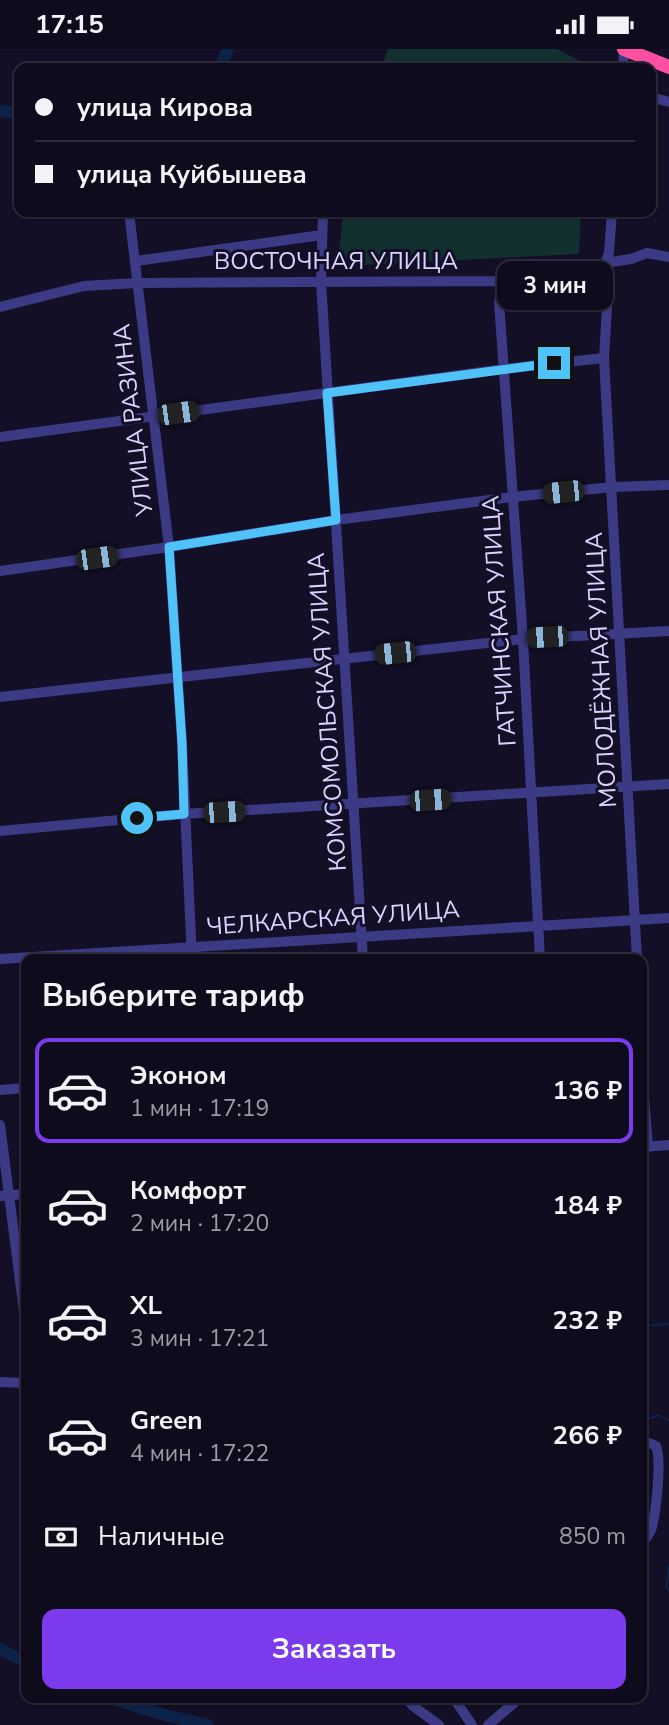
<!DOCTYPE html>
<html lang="ru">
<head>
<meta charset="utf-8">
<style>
  :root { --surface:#0e0b1c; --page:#171425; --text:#f1f3f6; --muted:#9b9ba3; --line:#2e2b3b; --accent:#7c3aed }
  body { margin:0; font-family:"Nunito Sans",sans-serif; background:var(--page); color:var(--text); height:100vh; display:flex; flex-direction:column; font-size:26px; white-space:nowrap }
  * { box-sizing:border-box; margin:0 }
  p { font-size:23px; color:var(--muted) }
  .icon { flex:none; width:38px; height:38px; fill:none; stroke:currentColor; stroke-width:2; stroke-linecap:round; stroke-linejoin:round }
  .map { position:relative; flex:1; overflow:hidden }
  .sheet { position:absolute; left:21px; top:905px; width:626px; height:749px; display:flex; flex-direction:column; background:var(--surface); border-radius:14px; box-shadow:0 2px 5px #0004,0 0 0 2px var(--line) }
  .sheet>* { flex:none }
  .hud { position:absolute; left:14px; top:14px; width:642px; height:154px; border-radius:14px; box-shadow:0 2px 5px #0004,0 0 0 2px var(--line); display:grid; align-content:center; height:154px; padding:0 21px; background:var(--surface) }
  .end { position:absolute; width:32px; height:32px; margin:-16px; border:9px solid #4fc3f7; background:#111; box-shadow:0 0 0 4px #111 }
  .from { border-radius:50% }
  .bubble { position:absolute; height:49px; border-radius:14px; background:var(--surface); box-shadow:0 2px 5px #0004,0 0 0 2px var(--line); font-size:23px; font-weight:700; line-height:49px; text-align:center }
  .car { position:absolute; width:21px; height:42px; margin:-21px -10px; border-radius:9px; box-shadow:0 0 5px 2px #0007; background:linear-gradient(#222 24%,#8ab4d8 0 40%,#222 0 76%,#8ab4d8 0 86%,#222 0) }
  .hud b { display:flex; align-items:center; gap:24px; height:66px; font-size:26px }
  .hud b+b { border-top:2px solid var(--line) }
  .hud i { width:18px; height:18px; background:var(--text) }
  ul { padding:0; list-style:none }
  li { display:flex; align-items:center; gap:21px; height:105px; margin:0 14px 10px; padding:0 7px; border:4px solid transparent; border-radius:14px }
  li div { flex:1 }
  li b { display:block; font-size:26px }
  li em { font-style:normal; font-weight:700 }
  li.on { border-color:var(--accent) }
  li>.icon { width:63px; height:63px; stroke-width:1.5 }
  h2 { padding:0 21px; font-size:32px; line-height:84px }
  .pay { display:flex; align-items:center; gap:18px; height:77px; padding:0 21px; font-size:26px }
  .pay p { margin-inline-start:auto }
  .button { display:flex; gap:14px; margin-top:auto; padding:14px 21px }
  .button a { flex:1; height:80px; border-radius:14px; background:var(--accent); color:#fff; font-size:28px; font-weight:700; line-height:80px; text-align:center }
  .status { display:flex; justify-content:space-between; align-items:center; height:49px; padding:0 35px; background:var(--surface); direction:ltr }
  .status svg { height:19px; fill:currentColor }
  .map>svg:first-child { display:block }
</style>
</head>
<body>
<div class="status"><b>17:15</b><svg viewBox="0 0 49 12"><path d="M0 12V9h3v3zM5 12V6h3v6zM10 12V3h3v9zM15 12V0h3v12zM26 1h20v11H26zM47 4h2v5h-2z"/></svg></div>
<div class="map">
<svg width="669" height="1676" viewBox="0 0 669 1676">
  <rect width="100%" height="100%" fill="#130f26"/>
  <!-- green -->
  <path fill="#12302f" d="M388,0H557L585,15V19H381Z
    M343,163H581L579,205L338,217Z"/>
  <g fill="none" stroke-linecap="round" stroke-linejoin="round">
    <!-- stream -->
    <path stroke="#0c2248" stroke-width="2" d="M642,1277L669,1275
      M642,1372L659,1366L669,1372
      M669,1517L666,1539L669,1541"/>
    <!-- river -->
    <path stroke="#0c2248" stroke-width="12" d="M220,19L228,0
      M0,62L19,64
      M0,1600L26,1613
      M108,1648L157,1664L208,1676"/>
    <!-- minor -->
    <path stroke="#3d3a85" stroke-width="10" d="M623,19L624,0
      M651,48L669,53
      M129,163L169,498L182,694L192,910
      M323,163L321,233L363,910
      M612,163L609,204L605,214L609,225L604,309L637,910
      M136,212L322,186
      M503,232L499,253L523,590L540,910
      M0,258L84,237L137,234L503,232L523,226L595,221L605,214L631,210L647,204L669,208
      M0,388L504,320L604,309
      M0,522L169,498L336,471L512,448L613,438L669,436
      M0,648L523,590L669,582
      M0,782L184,765L669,735
      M0,910L669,869
      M642,1023L648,1098
      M0,1041L26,1039
      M0,1076L26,1278
      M643,1098L669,1096
      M0,1147L26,1145
      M0,1333L26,1334
      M642,1391L656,1397C662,1412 656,1465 651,1481C649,1486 645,1491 642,1495
      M405,1648L413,1657L439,1676
      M453,1648L472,1676
      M488,1676L521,1648"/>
    <!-- highway -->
    <path stroke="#ff4fa3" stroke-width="14" d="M624,0L669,18"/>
  </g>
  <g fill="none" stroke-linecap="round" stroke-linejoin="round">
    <!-- route -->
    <path stroke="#4fc3f7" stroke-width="9" d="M137,769L184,765L182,694L169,498L336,471L327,344L554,314"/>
  </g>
  <g text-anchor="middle" stroke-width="6" stroke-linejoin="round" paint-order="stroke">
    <!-- street labels -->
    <g font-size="24" fill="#d9d4ff" stroke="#130f26">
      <text x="336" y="220">ВОСТОЧНАЯ УЛИЦА</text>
      <text transform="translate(133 371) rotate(-97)" y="8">УЛИЦА РАЗИНА</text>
      <text transform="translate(499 572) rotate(-94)" y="8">ГАТЧИНСКАЯ УЛИЦА</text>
      <text transform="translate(601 621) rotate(-93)" y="8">МОЛОДЁЖНАЯ УЛИЦА</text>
      <text transform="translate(327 663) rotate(-94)" y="8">КОМСОМОЛЬСКАЯ УЛИЦА</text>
      <text transform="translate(333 869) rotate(-4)" y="8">ЧЕЛКАРСКАЯ УЛИЦА</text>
    </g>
  </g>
</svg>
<i class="end from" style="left:137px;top:769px"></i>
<i class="end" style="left:554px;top:314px"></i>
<div class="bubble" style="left:497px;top:212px;width:116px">3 мин</div>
<i class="car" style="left:178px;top:364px;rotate:82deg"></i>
<i class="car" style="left:563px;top:443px;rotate:264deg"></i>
<i class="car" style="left:97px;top:509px;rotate:82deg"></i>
<i class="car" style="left:547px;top:588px;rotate:267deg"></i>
<i class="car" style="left:395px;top:604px;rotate:264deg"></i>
<i class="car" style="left:430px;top:751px;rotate:86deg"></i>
<i class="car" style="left:224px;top:763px;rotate:87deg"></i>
<div class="hud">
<b><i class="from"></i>улица Кирова</b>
<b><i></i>улица Куйбышева</b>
</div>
<section class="sheet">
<h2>Выберите тариф</h2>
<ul>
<li class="on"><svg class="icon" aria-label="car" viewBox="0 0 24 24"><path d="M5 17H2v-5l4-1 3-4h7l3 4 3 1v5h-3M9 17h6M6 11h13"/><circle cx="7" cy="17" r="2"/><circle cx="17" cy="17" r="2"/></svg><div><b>Эконом</b><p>1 мин · 17:19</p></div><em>136 ₽</em></li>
<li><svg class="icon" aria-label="car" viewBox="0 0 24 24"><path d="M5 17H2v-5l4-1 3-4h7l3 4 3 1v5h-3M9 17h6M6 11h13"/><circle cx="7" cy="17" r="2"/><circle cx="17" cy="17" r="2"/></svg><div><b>Комфорт</b><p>2 мин · 17:20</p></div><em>184 ₽</em></li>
<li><svg class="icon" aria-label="car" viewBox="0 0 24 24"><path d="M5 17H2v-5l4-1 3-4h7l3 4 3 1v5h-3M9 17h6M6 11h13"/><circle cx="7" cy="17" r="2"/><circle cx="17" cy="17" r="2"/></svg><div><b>XL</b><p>3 мин · 17:21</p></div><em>232 ₽</em></li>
<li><svg class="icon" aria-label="car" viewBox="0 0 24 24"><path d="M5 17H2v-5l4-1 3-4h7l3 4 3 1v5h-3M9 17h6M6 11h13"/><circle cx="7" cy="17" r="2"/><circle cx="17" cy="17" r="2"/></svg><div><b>Green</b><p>4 мин · 17:22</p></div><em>266 ₽</em></li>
</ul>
<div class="pay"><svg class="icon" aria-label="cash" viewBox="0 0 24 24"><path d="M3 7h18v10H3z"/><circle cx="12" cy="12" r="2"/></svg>Наличные<p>850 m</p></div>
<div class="button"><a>Заказать</a></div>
</section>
</div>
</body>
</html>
